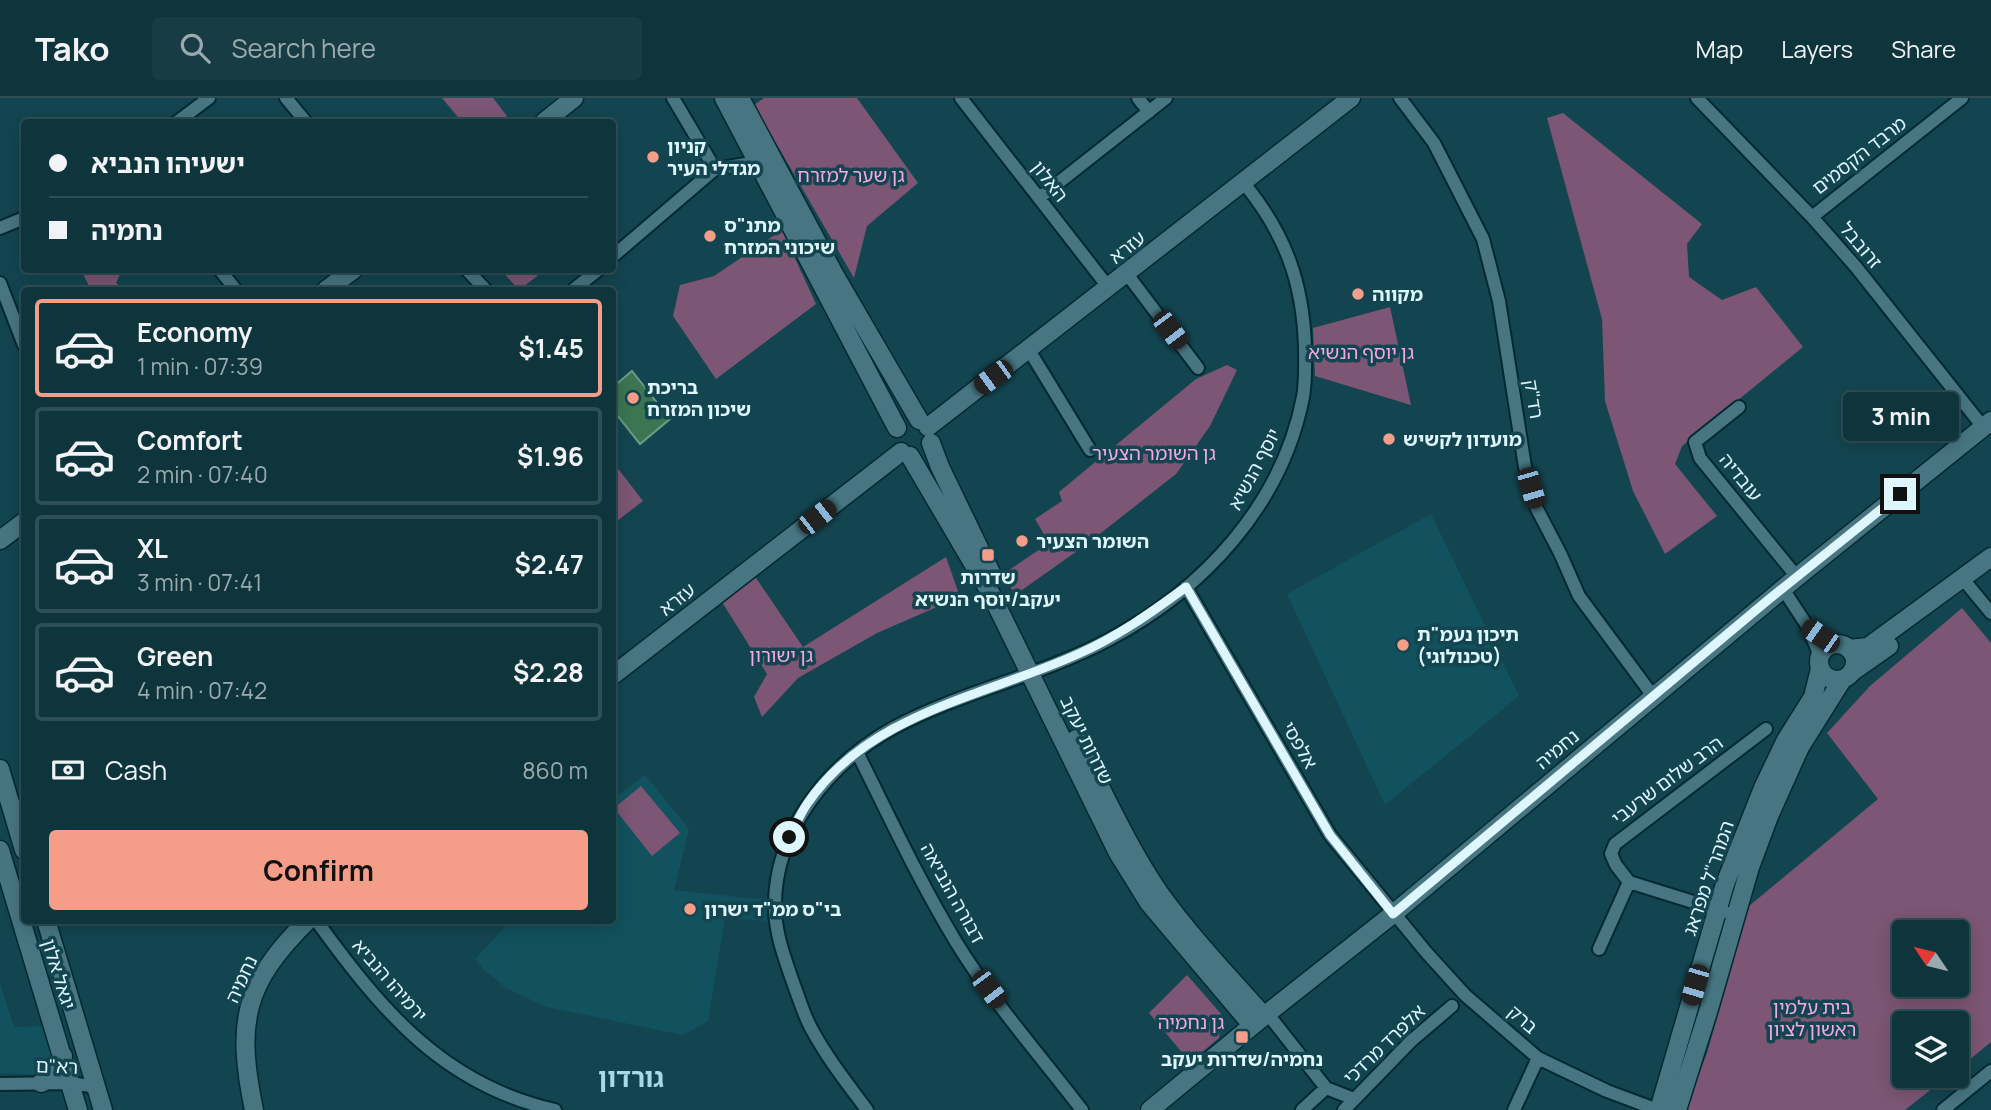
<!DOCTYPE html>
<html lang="en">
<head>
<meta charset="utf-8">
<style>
  :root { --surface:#0e343c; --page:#173c43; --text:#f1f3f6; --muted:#9baaaf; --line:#2e4f56; --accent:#f49e89 }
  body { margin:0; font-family:Manrope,"Noto Sans Hebrew",sans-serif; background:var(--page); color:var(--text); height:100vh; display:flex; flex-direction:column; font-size:26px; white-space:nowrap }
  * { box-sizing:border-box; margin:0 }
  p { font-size:23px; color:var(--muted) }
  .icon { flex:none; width:38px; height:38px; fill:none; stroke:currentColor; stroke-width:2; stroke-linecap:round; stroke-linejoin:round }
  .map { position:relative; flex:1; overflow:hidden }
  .drawer { position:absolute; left:21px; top:189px; width:595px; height:637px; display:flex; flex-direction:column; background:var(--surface); border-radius:7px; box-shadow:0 4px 18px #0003,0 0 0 2px var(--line) }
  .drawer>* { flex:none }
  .guide { position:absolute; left:21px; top:21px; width:595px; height:154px; border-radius:7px; box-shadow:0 4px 18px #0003,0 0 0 2px var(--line); display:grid; align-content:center; height:154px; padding:0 28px; background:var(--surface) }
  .needle { width:46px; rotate:305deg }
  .controls { position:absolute; left:1892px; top:822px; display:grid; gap:14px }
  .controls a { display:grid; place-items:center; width:77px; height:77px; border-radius:7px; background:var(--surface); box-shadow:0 4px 18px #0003,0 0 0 2px var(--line); font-size:35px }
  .end { position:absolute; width:32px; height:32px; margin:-16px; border:9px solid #def6fd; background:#111; box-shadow:0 0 0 4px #111 }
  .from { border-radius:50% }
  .bubble { position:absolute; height:49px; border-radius:7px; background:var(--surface); box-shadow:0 4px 18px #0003,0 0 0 2px var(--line); font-size:23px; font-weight:700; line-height:49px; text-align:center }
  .car { position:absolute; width:21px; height:42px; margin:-21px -10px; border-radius:9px; box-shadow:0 0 5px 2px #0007; background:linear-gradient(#222 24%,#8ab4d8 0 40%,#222 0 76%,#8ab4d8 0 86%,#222 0) }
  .guide b { display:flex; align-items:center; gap:24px; height:66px; font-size:26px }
  .guide b+b { border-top:2px solid var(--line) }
  .guide i { width:18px; height:18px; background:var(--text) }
  ul { padding:12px 0 0; list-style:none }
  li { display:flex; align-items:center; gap:21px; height:98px; margin:0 14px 10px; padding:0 14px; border:4px solid var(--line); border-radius:7px }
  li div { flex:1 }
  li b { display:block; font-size:26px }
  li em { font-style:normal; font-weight:700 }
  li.current { border-color:var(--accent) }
  li>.icon { width:63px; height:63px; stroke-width:1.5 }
  .pay { display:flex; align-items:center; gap:18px; height:77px; padding:0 28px; font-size:26px }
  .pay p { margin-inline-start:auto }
  .action { display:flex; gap:14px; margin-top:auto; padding:14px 28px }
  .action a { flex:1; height:80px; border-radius:7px; background:var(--accent); color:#111; font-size:28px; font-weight:700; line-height:80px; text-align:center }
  header { display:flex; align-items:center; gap:42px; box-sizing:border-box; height:98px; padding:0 35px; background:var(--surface); border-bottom:2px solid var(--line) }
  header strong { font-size:33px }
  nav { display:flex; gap:38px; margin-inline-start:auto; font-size:24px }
  .search { width:490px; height:63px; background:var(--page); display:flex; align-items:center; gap:18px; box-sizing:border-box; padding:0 24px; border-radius:7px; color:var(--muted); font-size:26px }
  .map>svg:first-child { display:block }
</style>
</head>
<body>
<header>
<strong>Tako</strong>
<div class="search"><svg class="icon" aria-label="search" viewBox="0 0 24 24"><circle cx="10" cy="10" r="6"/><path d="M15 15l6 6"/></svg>Search here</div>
<nav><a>Map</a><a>Layers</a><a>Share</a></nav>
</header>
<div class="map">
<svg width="1991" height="1012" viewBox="0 0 1991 1012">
  <rect width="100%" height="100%" fill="#134550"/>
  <!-- built -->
  <path fill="#11525e" d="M1431,416L1519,598L1385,707L1287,496Z
    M645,677L689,731L674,792L767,802L766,823L725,820L708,923L683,937L546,909L506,890L484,872L475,861L507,827L505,823L612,822L613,701Z
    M0,886L14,929L43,928L54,962L50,973L42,977L0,975Z"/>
  <!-- green -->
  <path fill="#7c5674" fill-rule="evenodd" d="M442,0H493L507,18L500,24H462Z
    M764,0H857L918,85L867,128L854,180L754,7Z
    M1563,15L1702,126L1687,146L1689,179L1722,202L1756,189L1803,249L1682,348L1675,366L1717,418L1665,456L1633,393L1605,303L1602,221L1547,20Z
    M782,132L816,206L716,281L673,218L680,187L714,178Z
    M81,172H122L116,185L126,192H91Z
    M501,172H545L519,192Z
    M1390,209L1411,307L1315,278L1313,230Z
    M1227,267L1237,272L1210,328L1176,376L1087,446L1015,497L1003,476L1049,445L1035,421L1062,403L1059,394L1196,281Z
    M613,364L643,403L613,426Z
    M946,459L960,499L877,535L798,580L762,619L754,599L767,576L722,504L754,477L803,549Z
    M1962,510L1991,545V944L1957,972L1956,926H1904V978H1948L1905,1012H1685L1707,955L1749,808L1878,701L1827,635L1870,588ZM1904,835H1956V887H1904Z
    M641,688L680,735L652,758L614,710Z
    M1187,877L1222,917L1219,940L1190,964L1149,915Z"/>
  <!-- water -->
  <path fill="#3c7552" stroke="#6d9c85" stroke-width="2" d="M632,273L670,321L640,346L613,312V289Z"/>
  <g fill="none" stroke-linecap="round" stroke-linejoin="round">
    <defs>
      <path id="street" d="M286,0L306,24
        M673,0L715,71
        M961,0L1109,190
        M1138,0L1149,14
        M1400,0L1434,45L1483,141L1499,203L1525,369L1537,411L1560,455L1579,498L1653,598
        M1697,0L1812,119L1856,169L1983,329
        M177,24L209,0
        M1039,100L1166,0
        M1812,119L1962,0
        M0,130L24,120
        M612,159L715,71L758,64
        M220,172L236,192
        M467,172L486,192
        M1127,176L1198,270
        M0,185L24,247
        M573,192L598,172
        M1029,252L1090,352
        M1739,309L1695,344L1700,360L1797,479
        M1963,481L1991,515
        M1186,489L1330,737L1426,854L1465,897L1538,960L1607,993L1658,1012
        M1783,491L1808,529L1820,558
        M1808,530L1832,546
        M857,654C889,718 919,783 956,844C992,903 1040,957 1082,1012
        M1725,814L1629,784L1616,767L1611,756L1615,746L1766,631
        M316,822C381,912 443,987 555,1012
        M1599,851L1629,784
        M1267,915L1326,990L1354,1001
        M0,986L70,985L97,989
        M867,1012C847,985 827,960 811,930C804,917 800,903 795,890C786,864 776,839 775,812C773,733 829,665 895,629C963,593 1040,578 1108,542C1203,492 1282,407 1303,299C1306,282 1305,266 1305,249C1303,184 1285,135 1243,84
        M1302,1012L1326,990
        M1344,1012L1411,943L1452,908
        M1514,1012L1538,960
        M1943,1012L1991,973"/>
      <path id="secondary" d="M724,0L897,330
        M740,0L834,176L919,322
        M544,24L574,0
        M326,192L353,172
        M928,329L1351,0
        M931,345L940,369L993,479
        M910,358L991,496L1118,755L1149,805L1252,927
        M0,442L24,424
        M1819 564a18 18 0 1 1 36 0a18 18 0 1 1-36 0Z
        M1849,551L1868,549L1991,459
        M1852,574L1889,548
        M612,578L901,354
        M1076,641C1103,693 1127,748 1160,796C1191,839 1228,878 1264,918
        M0,671L24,752
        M0,752L78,1012
        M46,822L103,1012
        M41,985L54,978L63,958
        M254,1012C236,925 243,886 308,822
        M1150,1012L1264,918L1393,816L1797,479L1991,323
        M1659,1012L1725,786L1763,690L1786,642L1813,599L1820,571
        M1677,1012L1708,914L1750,769L1769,718L1800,649L1842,582"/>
    </defs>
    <!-- street casing -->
    <use href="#street" stroke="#032a32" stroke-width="16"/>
    <!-- secondary casing -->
    <use href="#secondary" stroke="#032a32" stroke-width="21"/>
    <!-- street -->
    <use href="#street" stroke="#477682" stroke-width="12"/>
    <!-- secondary -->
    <use href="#secondary" stroke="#477682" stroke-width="18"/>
  </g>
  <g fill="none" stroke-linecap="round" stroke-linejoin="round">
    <!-- route -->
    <path stroke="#def6fd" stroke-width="9" d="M789,739C795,729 800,716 807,706C869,615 983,599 1078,556C1117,539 1152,514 1186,489L1330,737L1393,816L1768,502L1900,396"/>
  </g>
  <!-- markers -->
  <g fill="#f49e89" stroke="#134550" stroke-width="2.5">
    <circle cx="653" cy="59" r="7"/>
    <circle cx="710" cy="138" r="7"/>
    <circle cx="1358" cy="196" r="7"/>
    <circle cx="633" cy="300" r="7"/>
    <circle cx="1389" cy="341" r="7"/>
    <circle cx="1022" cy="443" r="7"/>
    <rect x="981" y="450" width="14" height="14" rx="3.5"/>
    <circle cx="1403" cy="547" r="7"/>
    <circle cx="690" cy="811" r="7"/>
    <rect x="1235" y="932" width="14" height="14" rx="3.5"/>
  </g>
  <g text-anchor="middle" stroke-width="7" stroke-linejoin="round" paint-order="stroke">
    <!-- poi labels -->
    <g font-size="19" font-weight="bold" fill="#def6fd" stroke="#134550" text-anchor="start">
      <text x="667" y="55">קניון<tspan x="667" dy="22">מגדלי העיר</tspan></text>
      <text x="724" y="134">מתנ"ס<tspan x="724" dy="22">שיכוני המזרח</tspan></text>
      <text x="1372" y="203">מקווה</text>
      <text x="647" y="296">בריכת<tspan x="647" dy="22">שיכון המזרח</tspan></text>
      <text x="1403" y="348">מועדון לקשיש</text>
      <text x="1036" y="450">השומר הצעיר</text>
      <text x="988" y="486" text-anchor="middle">שדרות<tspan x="988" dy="22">יעקב/יוסף הנשיא</tspan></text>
      <text x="1417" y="543">תיכון נעמ"ת<tspan x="1417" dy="22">(טכנולוגי)</tspan></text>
      <text x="704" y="818">בי"ס ממ"ד ישרון</text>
      <text x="1242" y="968" text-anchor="middle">נחמיה/שדרות יעקב</text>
    </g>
    <!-- street labels -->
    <g font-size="19" fill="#def6fd" stroke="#134550">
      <text transform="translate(1859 57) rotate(-38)" y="7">מרבד הקסמים</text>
      <text transform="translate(1050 83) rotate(52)" y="7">האלון</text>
      <text transform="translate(1861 147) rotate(50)" y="7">זרובבל</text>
      <text transform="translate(1127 149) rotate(-38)" y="7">עזרא</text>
      <text transform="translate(1534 301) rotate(81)" y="7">רד"ק</text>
      <text transform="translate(1254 371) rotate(-62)" y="7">יוסף הנשיא</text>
      <text transform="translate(1741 379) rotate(51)" y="7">עובדיה</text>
      <text transform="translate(677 501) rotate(-38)" y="7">עזרא</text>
      <text transform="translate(1087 642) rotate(64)" y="7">שדרות יעקב</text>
      <text transform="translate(1300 647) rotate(60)" y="7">אלפסי</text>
      <text transform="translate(1557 651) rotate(-40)" y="7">נחמיה</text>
      <text transform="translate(1667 682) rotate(-37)" y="7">הרב שלום שרעבי</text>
      <text transform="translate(1708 780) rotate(-71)" y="7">המהר"ל מפראג</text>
      <text transform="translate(953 795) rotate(61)" y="7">דבורה הנביאה</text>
      <text transform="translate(59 876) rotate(73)" y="7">יגאל אלון</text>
      <text transform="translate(241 881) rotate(-65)" y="7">נחמיה</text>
      <text transform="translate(390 882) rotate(49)" y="7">ירמיהו הנביא</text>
      <text transform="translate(1523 921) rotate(41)" y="7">ברק</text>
      <text transform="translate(1384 946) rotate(-44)" y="7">אלפרד מרדכי</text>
      <text transform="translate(57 968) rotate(2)" y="7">רא"ם</text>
    </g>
    <!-- park labels -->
    <g font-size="19" fill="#f3a9e3" stroke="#134550">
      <text x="851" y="84">גן שער למזרח</text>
      <text x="1361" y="261">גן יוסף הנשיא</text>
      <text x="1154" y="362">גן השומר הצעיר</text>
      <text x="781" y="564">גן ישורון</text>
      <text x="1812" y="916">בית עלמין<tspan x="1812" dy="22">ראשון לציון</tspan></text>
      <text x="1191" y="931">גן נחמיה</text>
    </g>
    <!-- district labels -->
    <g font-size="26" font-weight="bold" fill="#a7d9e6" stroke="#134550">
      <text x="631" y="989">גורדון</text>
    </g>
  </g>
</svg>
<div class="controls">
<a><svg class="needle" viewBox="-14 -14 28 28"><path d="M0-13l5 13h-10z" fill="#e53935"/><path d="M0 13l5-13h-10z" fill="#9baaaf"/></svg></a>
<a><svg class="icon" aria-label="layers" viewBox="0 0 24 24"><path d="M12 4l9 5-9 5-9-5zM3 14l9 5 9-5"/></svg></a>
</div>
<i class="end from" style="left:789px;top:739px"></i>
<i class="end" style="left:1900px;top:396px"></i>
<div class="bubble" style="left:1843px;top:294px;width:116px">3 min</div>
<i class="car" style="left:1170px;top:232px;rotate:143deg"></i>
<i class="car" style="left:993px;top:279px;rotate:234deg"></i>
<i class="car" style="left:1531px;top:390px;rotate:164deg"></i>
<i class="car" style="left:817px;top:419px;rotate:52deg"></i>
<i class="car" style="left:1820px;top:538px;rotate:305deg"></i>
<i class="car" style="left:1695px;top:887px;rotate:196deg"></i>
<i class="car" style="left:989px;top:891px;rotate:143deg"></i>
<div class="guide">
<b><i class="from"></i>ישעיהו הנביא</b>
<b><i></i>נחמיה</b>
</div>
<section class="drawer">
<ul>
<li class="current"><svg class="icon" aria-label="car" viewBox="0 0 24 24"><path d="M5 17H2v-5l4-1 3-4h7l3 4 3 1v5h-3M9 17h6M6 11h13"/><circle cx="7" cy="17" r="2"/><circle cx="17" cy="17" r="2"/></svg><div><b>Economy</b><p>1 min · 07:39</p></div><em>$1.45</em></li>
<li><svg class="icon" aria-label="car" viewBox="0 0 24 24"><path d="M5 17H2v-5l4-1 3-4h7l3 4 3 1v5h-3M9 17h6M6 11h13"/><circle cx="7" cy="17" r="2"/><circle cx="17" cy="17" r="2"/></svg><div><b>Comfort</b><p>2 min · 07:40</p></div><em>$1.96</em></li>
<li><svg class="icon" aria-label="car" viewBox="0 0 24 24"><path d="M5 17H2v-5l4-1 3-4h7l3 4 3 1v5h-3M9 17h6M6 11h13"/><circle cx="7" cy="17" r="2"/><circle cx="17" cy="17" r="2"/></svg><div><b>XL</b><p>3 min · 07:41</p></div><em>$2.47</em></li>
<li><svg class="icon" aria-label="car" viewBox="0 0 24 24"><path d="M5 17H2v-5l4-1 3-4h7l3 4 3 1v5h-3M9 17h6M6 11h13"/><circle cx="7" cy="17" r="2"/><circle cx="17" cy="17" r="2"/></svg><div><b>Green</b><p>4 min · 07:42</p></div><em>$2.28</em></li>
</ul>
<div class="pay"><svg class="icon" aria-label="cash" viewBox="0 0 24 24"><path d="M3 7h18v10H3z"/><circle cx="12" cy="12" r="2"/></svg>Cash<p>860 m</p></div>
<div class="action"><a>Confirm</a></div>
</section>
</div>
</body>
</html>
